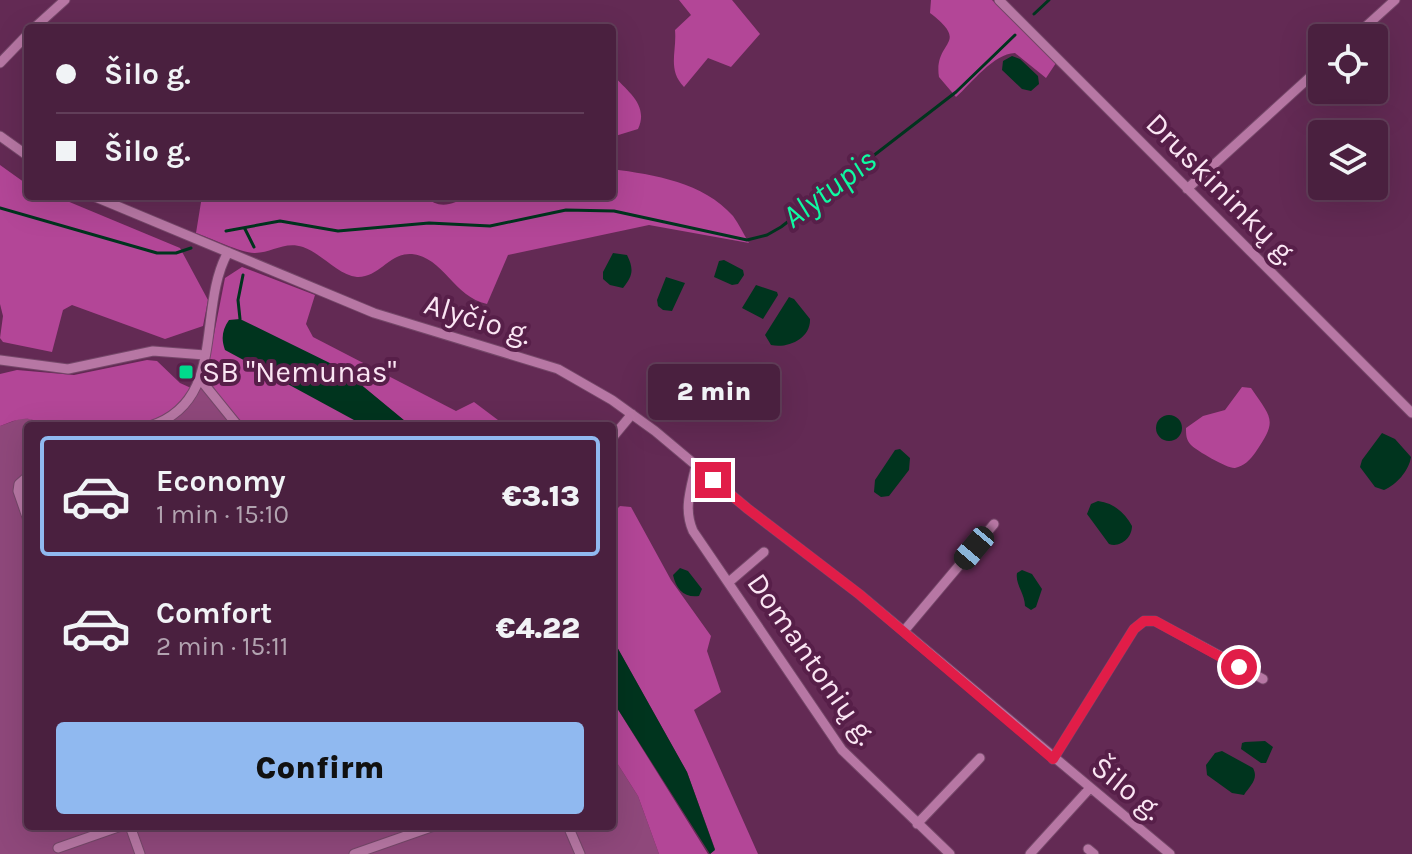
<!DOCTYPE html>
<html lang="en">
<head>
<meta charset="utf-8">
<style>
  :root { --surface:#4a203f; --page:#542d4a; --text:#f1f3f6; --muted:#b2a3b0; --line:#613e59; --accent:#90b9f0 }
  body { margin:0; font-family:Karla,sans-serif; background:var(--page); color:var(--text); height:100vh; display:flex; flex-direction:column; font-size:30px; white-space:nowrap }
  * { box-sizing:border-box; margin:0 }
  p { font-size:26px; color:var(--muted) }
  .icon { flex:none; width:44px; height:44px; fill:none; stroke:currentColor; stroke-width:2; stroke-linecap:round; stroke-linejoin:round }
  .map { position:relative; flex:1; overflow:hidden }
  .sheet { position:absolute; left:24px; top:422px; width:592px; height:408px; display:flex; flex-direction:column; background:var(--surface); border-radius:8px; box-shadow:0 8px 32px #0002,0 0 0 2px var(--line) }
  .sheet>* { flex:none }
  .top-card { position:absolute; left:24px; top:24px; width:592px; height:176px; border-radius:8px; box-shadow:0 8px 32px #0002,0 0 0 2px var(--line); display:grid; align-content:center; height:176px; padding:0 32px; background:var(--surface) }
  .tools { position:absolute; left:1308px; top:24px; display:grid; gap:16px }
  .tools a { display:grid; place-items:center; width:80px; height:80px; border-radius:8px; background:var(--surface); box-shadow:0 8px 32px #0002,0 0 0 2px var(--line); font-size:40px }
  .end { position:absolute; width:36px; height:36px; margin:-18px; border:10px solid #e11d48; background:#fff; box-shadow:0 0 0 4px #fff }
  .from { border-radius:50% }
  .bubble { position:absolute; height:56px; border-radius:8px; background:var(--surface); box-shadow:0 8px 32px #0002,0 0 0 2px var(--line); font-size:26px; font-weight:800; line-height:56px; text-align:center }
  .car { position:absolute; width:24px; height:48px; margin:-24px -12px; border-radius:10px; box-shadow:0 0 6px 2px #0007; background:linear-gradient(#222 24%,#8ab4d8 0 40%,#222 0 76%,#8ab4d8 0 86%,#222 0) }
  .top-card b { display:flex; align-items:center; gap:28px; height:76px; font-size:30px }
  .top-card b+b { border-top:2px solid var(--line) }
  .top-card i { width:20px; height:20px; background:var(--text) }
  ul { padding:14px 0 0; list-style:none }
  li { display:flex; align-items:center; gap:24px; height:120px; margin:0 16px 12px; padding:0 16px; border:4px solid transparent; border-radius:8px }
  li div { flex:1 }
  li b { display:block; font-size:30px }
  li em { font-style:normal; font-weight:800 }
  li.selected { border-color:var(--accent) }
  li>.icon { width:72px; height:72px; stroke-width:1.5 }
  .primary-button { display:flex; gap:16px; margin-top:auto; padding:16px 32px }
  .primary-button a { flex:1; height:92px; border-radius:8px; background:var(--accent); color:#111; font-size:32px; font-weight:800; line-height:92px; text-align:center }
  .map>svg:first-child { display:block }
</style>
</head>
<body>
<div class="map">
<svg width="1412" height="854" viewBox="0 0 1412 854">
  <rect width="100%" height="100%" fill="#632a54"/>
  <!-- green -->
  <path fill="#8f487b" d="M209,378L233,414L247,426H131L159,418L191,388Z
    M22,418L31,419L42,426H28V826H612V755L638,796L659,854H0V426Z"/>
  <!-- forest -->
  <path fill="#b34697" d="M679,0H732L760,34L731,67L708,58L684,87C667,69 677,52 675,30L691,15Z
    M931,0H992L1056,63L1046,78L1015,53C993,54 972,83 956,97L939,77C933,40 972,45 930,13Z
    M613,75C628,92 649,105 638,129L612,137Z
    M0,165L28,185V196H55L180,248L208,300L203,326L165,339L72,305L63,310L52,352L3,342L0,338L3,316L0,304Z
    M612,169C655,175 703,182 733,216C739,224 744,235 749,243L649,225L508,255L487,304C454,297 443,257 412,254C390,252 379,278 357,277C338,275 321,253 303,247C284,241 272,253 255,253C244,254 208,237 196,233L202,196H426C437,210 454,205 466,196H612Z
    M242,267L315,295L306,324L313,337L456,411L474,402L506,426H411L342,369L361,423L365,426H247C231,412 212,391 207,370L225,278Z
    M147,360L157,361L180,383L191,388C184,395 177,406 169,412C142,434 76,426 42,426C30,413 15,420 0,426V374L17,370L74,375Z
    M1242,387L1251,388C1272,419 1278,420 1255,453C1250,460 1244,466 1235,468C1228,469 1197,451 1191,445C1186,440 1186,434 1186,428L1203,416L1225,410Z
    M620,506L631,507L671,580L711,636L707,651L721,692L694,710L758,854H710L715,849L687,772L612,638V514Z
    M612,700L708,854H659L638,796L612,755Z"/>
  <!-- water -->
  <path fill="#00341e" d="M1012,56L1020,59L1038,76L1039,84L1031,91L1022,89L1002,70L1003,61Z
    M613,253L627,255C634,269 633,276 623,288L610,285L603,279V272Z
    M724,260L743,270L744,275L738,284L732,285L714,277L719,261Z
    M666,277L685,283L672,311L663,310L658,306L657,300Z
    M756,285L777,292L778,295L763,319L742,308Z
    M789,297L794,299L810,319C811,338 788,349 771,345L765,335Z
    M240,319L342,369L411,426H365L225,350C221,339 222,330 229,320Z
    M1156 428a13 13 0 1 1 26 0a13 13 0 1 1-26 0Z
    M1382,433L1395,439L1411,457C1409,471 1396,485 1384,490L1375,487L1360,467L1362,460Z
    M900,449L910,458L909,470L889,496L881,497L874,492L875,480L895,450Z
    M1098,501C1114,503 1125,513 1132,526C1132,538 1120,548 1109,544L1087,514L1091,504Z
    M680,568L688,571L702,589L699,596C684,598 676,589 673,575Z
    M1022,570L1032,574L1042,589L1036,607L1031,610L1025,606C1025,594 1015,584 1017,573Z
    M612,638L687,772L715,850L710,854L612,700Z
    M1265,741L1273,747L1266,763H1261L1241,749L1242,743L1245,742Z
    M1222,751L1253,768C1259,779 1250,786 1244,795L1232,793L1207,775L1206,765L1215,753Z"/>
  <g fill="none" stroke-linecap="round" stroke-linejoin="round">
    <!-- stream -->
    <path stroke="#00341e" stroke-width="3" d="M1034,14L1049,0
      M0,208L157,253H176L191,248
      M245,229L254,247
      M226,231L280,221L338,231L429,223L490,226L566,210L614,211L747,240L767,235L781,227L956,92L1015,35
      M240,319L238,300L243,275"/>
    <defs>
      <path id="minor" d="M999,0L1412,413
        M34,28L65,0
        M1353,38L1395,0
        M0,63L28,34
        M0,136L28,156
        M1187,189L1322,66
        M93,196L374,313L558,369L612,400L655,431L748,509L859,594L1170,854
        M0,360L68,369L153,351L205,355
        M199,381L204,384L238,426
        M150,426C228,401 196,309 228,252
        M612,438L632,414
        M696,465C691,489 683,508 693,531L842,750L950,854
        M28,476L19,484L18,491L28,520
        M729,582L764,552
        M904,631L994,524
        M1053,759L1134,629L1144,621H1155L1263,679
        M917,824L980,758
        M130,826L140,854
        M568,826L580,854
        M58,848L121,826
        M1088,849L1094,854
        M354,854L434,826
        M1030,854L1090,788"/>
    </defs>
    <!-- minor casing -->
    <use href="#minor" stroke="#754769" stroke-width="11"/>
    <!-- minor -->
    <use href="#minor" stroke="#b777a4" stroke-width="9"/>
  </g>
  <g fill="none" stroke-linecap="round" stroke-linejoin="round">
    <!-- route -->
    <path stroke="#e11d48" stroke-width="10" d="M713,480L748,509L859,594L1053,759L1134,629L1144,621H1155L1239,667"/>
  </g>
  <!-- markers -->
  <rect fill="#00d98c" stroke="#571f49" stroke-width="3" x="178" y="364" width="16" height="16" rx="4"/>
  <g text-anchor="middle" stroke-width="8" stroke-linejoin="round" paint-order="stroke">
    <!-- street labels -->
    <g font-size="30" fill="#fae5f3" stroke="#571f49">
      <text transform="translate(1222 189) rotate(45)" y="10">Druskininkų g.</text>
      <text transform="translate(478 319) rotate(17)" y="10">Alyčio g.</text>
      <text transform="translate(812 659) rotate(55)" y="10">Domantonių g.</text>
      <text transform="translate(1127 788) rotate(39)" y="10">Šilo g.</text>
    </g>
    <!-- poi labels -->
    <g font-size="30" fill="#fae5f3" stroke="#571f49" text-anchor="start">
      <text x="202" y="382">SB "Nemunas"</text>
    </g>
    <!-- water labels -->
    <g font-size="32" font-style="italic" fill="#0ffaa2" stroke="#571f49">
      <text transform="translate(829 188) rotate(-37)" y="11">Alytupis</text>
    </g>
  </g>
</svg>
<div class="tools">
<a><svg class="icon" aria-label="locate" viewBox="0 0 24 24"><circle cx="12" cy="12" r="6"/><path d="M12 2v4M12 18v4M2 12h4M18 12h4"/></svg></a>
<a><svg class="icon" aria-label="layers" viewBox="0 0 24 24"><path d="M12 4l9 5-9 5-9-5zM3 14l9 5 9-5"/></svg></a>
</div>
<i class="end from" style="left:1239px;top:667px"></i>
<i class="end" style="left:713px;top:480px"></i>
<div class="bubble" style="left:648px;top:364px;width:132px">2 min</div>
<i class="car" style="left:974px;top:548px;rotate:220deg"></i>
<div class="top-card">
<b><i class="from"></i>Šilo g.</b>
<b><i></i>Šilo g.</b>
</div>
<section class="sheet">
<ul>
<li class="selected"><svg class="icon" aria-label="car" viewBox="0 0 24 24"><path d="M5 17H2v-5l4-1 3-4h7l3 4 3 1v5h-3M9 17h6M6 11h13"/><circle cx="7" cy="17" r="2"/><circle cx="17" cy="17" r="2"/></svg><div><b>Economy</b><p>1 min · 15:10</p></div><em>€3.13</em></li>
<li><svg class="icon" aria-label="car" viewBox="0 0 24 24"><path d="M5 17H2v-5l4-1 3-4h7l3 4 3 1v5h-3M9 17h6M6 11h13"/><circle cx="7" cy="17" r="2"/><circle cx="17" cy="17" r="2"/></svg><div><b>Comfort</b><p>2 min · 15:11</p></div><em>€4.22</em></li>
</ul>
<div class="primary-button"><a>Confirm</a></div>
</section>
</div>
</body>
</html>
